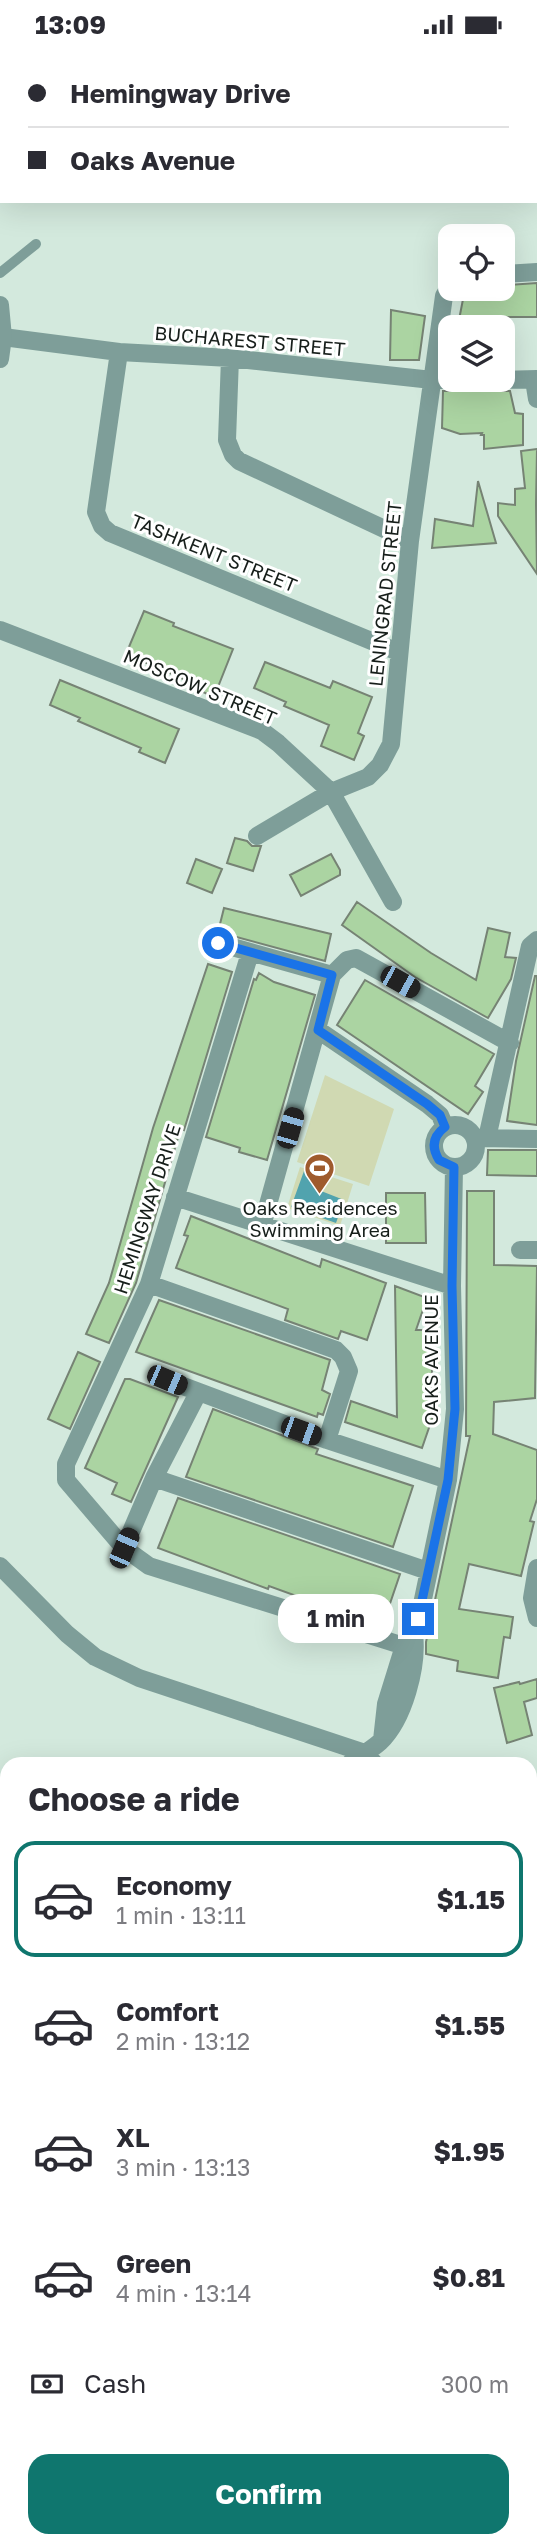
<!DOCTYPE html>
<html lang="en">
<head>
<meta charset="utf-8">
<style>
  :root { --surface:#fff; --page:#f2f2f3; --text:#2b2b33; --muted:#7c7c81; --line:#e1e1e2; --accent:#0f766e }
  body { margin:0; font-family:"Golos Text",sans-serif; background:var(--page); color:var(--text); height:100vh; display:flex; flex-direction:column; font-size:26px; white-space:nowrap }
  * { box-sizing:border-box; margin:0 }
  p { font-size:23px; color:var(--muted) }
  .icon { flex:none; width:38px; height:38px; fill:none; stroke:currentColor; stroke-width:2; stroke-linecap:round; stroke-linejoin:round }
  .map { position:relative; flex:1; overflow:hidden }
  .side { position:absolute; left:0px; top:1708px; width:537px; height:791px; display:flex; flex-direction:column; background:var(--surface); border-radius:21px 21px 0 0; box-shadow:0 7px 28px #0002 }
  .side>* { flex:none }
  .guide { position:absolute; left:0px; top:0px; width:537px; height:154px; box-shadow:0 7px 28px #0002; display:grid; align-content:center; height:154px; padding:0 28px; background:var(--surface) }
  .buttons { position:absolute; left:438px; top:175px; display:grid; gap:14px }
  .buttons a { display:grid; place-items:center; width:77px; height:77px; border-radius:14px; background:var(--surface); box-shadow:0 7px 28px #0002; font-size:35px }
  .end { position:absolute; width:32px; height:32px; margin:-16px; border:9px solid #1a73e8; background:#fff; box-shadow:0 0 0 4px #fff }
  .from { border-radius:50% }
  .bubble { position:absolute; height:49px; border-radius:21px; background:var(--surface); box-shadow:0 7px 28px #0002; font-size:23px; font-weight:700; line-height:49px; text-align:center }
  .car { position:absolute; width:21px; height:42px; margin:-21px -10px; border-radius:9px; box-shadow:0 0 5px 2px #0007; background:linear-gradient(#222 24%,#8ab4d8 0 40%,#222 0 76%,#8ab4d8 0 86%,#222 0) }
  .guide b { display:flex; align-items:center; gap:24px; height:66px; font-size:26px }
  .guide b+b { border-top:2px solid var(--line) }
  .guide i { width:18px; height:18px; background:var(--text) }
  ul { padding:0; list-style:none }
  li { display:flex; align-items:center; gap:21px; height:116px; margin:0 14px 10px; padding:0 14px; border:4px solid transparent; border-radius:21px }
  li div { flex:1 }
  li b { display:block; font-size:26px }
  li em { font-style:normal; font-weight:700 }
  li.on { border-color:var(--accent) }
  li>.icon { width:63px; height:63px; stroke-width:1.5 }
  h2 { padding:0 28px; font-size:32px; line-height:84px }
  .pay { display:flex; align-items:center; gap:18px; height:77px; padding:0 28px; font-size:26px }
  .pay p { margin-inline-start:auto }
  .primary-button { display:flex; gap:14px; margin-top:auto; padding:14px 28px }
  .primary-button a { flex:1; height:80px; border-radius:21px; background:var(--accent); color:#fff; font-size:28px; font-weight:700; line-height:80px; text-align:center }
  .status { display:flex; justify-content:space-between; align-items:center; height:49px; padding:0 35px; background:var(--surface); direction:ltr }
  .status svg { height:19px; fill:currentColor }
  .map>svg:first-child { display:block }
</style>
</head>
<body>
<div class="status"><b>13:09</b><svg viewBox="0 0 49 12"><path d="M0 12V9h3v3zM5 12V6h3v6zM10 12V3h3v9zM15 12V0h3v12zM26 1h20v11H26zM47 4h2v5h-2z"/></svg></div>
<div class="map">
<svg width="537" height="2499" viewBox="0 0 537 2499">
  <rect width="100%" height="100%" fill="#d3e9dd"/>
  <!-- green -->
  <path fill="#d0d9b2" d="M325,1026L394,1060L369,1137L297,1113Z
    M300,1118L353,1135L340,1177L287,1159Z
    M533,2203L537,2212V2287L530,2289V2205Z
    M0,2281L7,2284L5,2361L0,2356Z"/>
  <!-- water -->
  <path fill="#51a3ae" d="M304,1122L320,1128L316,1140L344,1151L336,1174L291,1158Z"/>
  <!-- building -->
  <path fill="#abd4a2" stroke="#768374" stroke-width="2" d="M537,234V268H490V273L458,276L465,240H508V236Z
    M391,261L425,267L419,311H390Z
    M443,342H510L515,364L523,365V396L484,400V386H481L482,384L460,385L442,379Z
    M537,400L536,455L537,525L498,467V454L515,456V440L525,439L521,402Z
    M478,432L496,494L432,499L435,470L473,477Z
    M144,562L174,574L173,577L233,600L214,648L187,636L188,632L126,605Z
    M265,613L330,639L333,632L372,648L358,684L364,687L354,711L321,697L329,676L284,657L286,653L254,639Z
    M60,631L179,680L165,714L139,703L141,699L78,672L80,669L50,656Z
    M235,789L247,792L252,797H261L253,822L227,814Z
    M331,805L340,821V826L301,847L290,826Z
    M196,810L222,820L212,844L187,834Z
    M357,853L431,904L476,931L488,879L510,884L505,908L516,909L511,930L488,969L415,928L342,876Z
    M224,859L331,885L325,912L218,883Z
    M208,915L232,923L184,1081L182,1080L179,1085L136,1234L109,1294L86,1285L109,1234L153,1079Z
    M259,924L274,933L315,946L267,1111L239,1103L240,1099L206,1088L254,930L256,931Z
    M535,927H537V1076L507,1072L516,1012Z
    M365,931L494,1005L475,1037L483,1043L468,1065L337,976Z
    M488,1101H537V1127L487,1126Z
    M467,1142H494V1216L537,1217L535,1349L494,1353L493,1385L537,1401V1450L530,1472L534,1473L521,1527L469,1515L459,1560L513,1568L510,1589L504,1588L498,1629L457,1622L458,1612L426,1605V1593L470,1387H466Z
    M386,1144H425L426,1194H386Z
    M191,1167L320,1218L322,1210L386,1234L367,1291L341,1282L338,1290L285,1271L288,1260L176,1219L188,1187L184,1186Z
    M395,1237L427,1249L416,1281H431L433,1367L422,1399L345,1373L351,1352L397,1368Z
    M159,1251L330,1311L322,1341L330,1345L323,1366L318,1364L317,1368L136,1303Z
    M78,1303L100,1313L70,1380L48,1370Z
    M125,1330H130L178,1348L131,1453L112,1445L117,1434L85,1419Z
    M213,1360L318,1400L316,1405L413,1437L393,1498L186,1428Z
    M178,1449L400,1525L382,1578L269,1537L268,1540L158,1499Z
    M537,1630V1649L524,1653L532,1686L507,1694L494,1639L519,1633L520,1635Z"/>
  <g fill="none" stroke-linecap="round" stroke-linejoin="round">
    <!-- service -->
    <path stroke="#7e9e99" stroke-width="10" d="M0,224L36,195
      M530,2110L537,2112"/>
    <!-- minor -->
    <path stroke="#7e9e99" stroke-width="18" d="M536,99H537
      M502,225L537,223
      M3,288L119,303L230,309L432,331H493
      M119,303L96,463L102,477L110,484L398,603
      M230,309L227,391L233,406L239,412L410,492
      M502,331L537,330
      M534,331L537,350
      M0,581L262,682L278,694L331,743L393,853
      M257,787L331,743L368,728L380,716L391,695L410,492L444,247L450,237
      M218,894L332,926
      M250,904L149,1235L66,1415V1431L124,1499L149,1517L404,1597
      M318,981L427,1055L440,1066L445,1078
      M434 1097a21 21 0 1 1 42 0a21 21 0 1 1-42 0Z
      M478,1089L537,1090
      M487,1089L530,897L537,891
      M175,1148L452,1237
      M262,1177L332,926L347,911L356,909L510,994
      M520,1201H537
      M149,1235L336,1301L343,1308L349,1322L327,1391
      M167,1331L327,1391L448,1431
      M154,1429L428,1522
      M124,1499L154,1429L198,1344
      M0,1517L67,1585L95,1608L139,1629L365,1704L375,1715
      M537,1519L532,1549L537,1569
      M382,1691L386,1655L404,1597L414,1585L422,1555L448,1431L455,1360L452,1237L454,1118
      M349,1715C359,1708 371,1701 380,1693C404,1670 418,1617 414,1585
      M0,1765L7,1768
      M530,1873L537,1886
      M0,1931L7,1934
      M530,2067L537,2041
      M0,2131L7,2135
      M0,2162L7,2158
      M530,2301L537,2297
      M0,2393L7,2399
      M102,2492L110,2499
      M299,2499L307,2492"/>
    <!-- tertiary -->
    <path stroke="#7e9e99" stroke-width="18" d="M0,256L3,288L0,310
      M530,1857L537,1855"/>
  </g>
  <g fill="none" stroke-linecap="round" stroke-linejoin="round">
    <!-- route -->
    <path stroke="#1a73e8" stroke-width="9" d="M218,894L332,926L318,981L427,1055L440,1066L445,1078C433,1087 431,1098 439,1111L454,1118L452,1237L455,1360L448,1431L418,1570"/>
  </g>
  <!-- icons -->
  <defs>
    <symbol id="stadium-pin" viewBox="-11 -11 22 30"><path d="M0 17L-7.5 6A9.5 9.5 0 1 1 7.5 6Z" fill="#9f5b2d" stroke="#fff"/><path d="M0-5a6.5 5 0 1 0 0 10a6.5 5 0 1 0 0-10ZM-3.5-1.8h7v3.6h-7Z" fill="#fff"/></symbol>
  </defs>
  <g fill-rule="evenodd">
    <use href="#stadium-pin" x="302" y="1102" width="35" height="47"/>
  </g>
  <g text-anchor="middle" stroke-width="6" stroke-linejoin="round" paint-order="stroke">
    <!-- street labels -->
    <g font-size="19" fill="#161e1a" stroke="#fff">
      <text transform="translate(250 292) rotate(5)" y="7">BUCHAREST STREET</text>
      <text transform="translate(214 504) rotate(22)" y="7">TASHKENT STREET</text>
      <text transform="translate(385 545) rotate(-84)" y="7">LENINGRAD STREET</text>
      <text transform="translate(200 638) rotate(23)" y="7">MOSCOW STREET</text>
      <text transform="translate(147 1160) rotate(-72)" y="7">HEMINGWAY DRIVE</text>
      <text transform="translate(431 1311) rotate(-90)" y="7">OAKS AVENUE</text>
    </g>
    <!-- poi labels -->
    <g font-size="19" fill="#161e1a" stroke="#fff">
      <text x="320" y="1166">Oaks Residences<tspan x="320" dy="22">Swimming Area</tspan></text>
    </g>
  </g>
</svg>
<div class="buttons">
<a><svg class="icon" aria-label="locate" viewBox="0 0 24 24"><circle cx="12" cy="12" r="6"/><path d="M12 2v4M12 18v4M2 12h4M18 12h4"/></svg></a>
<a><svg class="icon" aria-label="layers" viewBox="0 0 24 24"><path d="M12 4l9 5-9 5-9-5zM3 14l9 5 9-5"/></svg></a>
</div>
<i class="end from" style="left:218px;top:894px"></i>
<i class="end" style="left:418px;top:1570px"></i>
<div class="bubble" style="left:278px;top:1545px;width:116px">1 min</div>
<i class="car" style="left:400px;top:933px;rotate:119deg"></i>
<i class="car" style="left:290px;top:1079px;rotate:16deg"></i>
<i class="car" style="left:167px;top:1331px;rotate:113deg"></i>
<i class="car" style="left:301px;top:1382px;rotate:110deg"></i>
<i class="car" style="left:124px;top:1499px;rotate:23deg"></i>
<div class="guide">
<b><i class="from"></i>Hemingway Drive</b>
<b><i></i>Oaks Avenue</b>
</div>
<section class="side">
<h2>Choose a ride</h2>
<ul>
<li class="on"><svg class="icon" aria-label="car" viewBox="0 0 24 24"><path d="M5 17H2v-5l4-1 3-4h7l3 4 3 1v5h-3M9 17h6M6 11h13"/><circle cx="7" cy="17" r="2"/><circle cx="17" cy="17" r="2"/></svg><div><b>Economy</b><p>1 min · 13:11</p></div><em>$1.15</em></li>
<li><svg class="icon" aria-label="car" viewBox="0 0 24 24"><path d="M5 17H2v-5l4-1 3-4h7l3 4 3 1v5h-3M9 17h6M6 11h13"/><circle cx="7" cy="17" r="2"/><circle cx="17" cy="17" r="2"/></svg><div><b>Comfort</b><p>2 min · 13:12</p></div><em>$1.55</em></li>
<li><svg class="icon" aria-label="car" viewBox="0 0 24 24"><path d="M5 17H2v-5l4-1 3-4h7l3 4 3 1v5h-3M9 17h6M6 11h13"/><circle cx="7" cy="17" r="2"/><circle cx="17" cy="17" r="2"/></svg><div><b>XL</b><p>3 min · 13:13</p></div><em>$1.95</em></li>
<li><svg class="icon" aria-label="car" viewBox="0 0 24 24"><path d="M5 17H2v-5l4-1 3-4h7l3 4 3 1v5h-3M9 17h6M6 11h13"/><circle cx="7" cy="17" r="2"/><circle cx="17" cy="17" r="2"/></svg><div><b>Green</b><p>4 min · 13:14</p></div><em>$0.81</em></li>
</ul>
<div class="pay"><svg class="icon" aria-label="cash" viewBox="0 0 24 24"><path d="M3 7h18v10H3z"/><circle cx="12" cy="12" r="2"/></svg>Cash<p>300 m</p></div>
<div class="primary-button"><a>Confirm</a></div>
</section>
</div>
</body>
</html>
